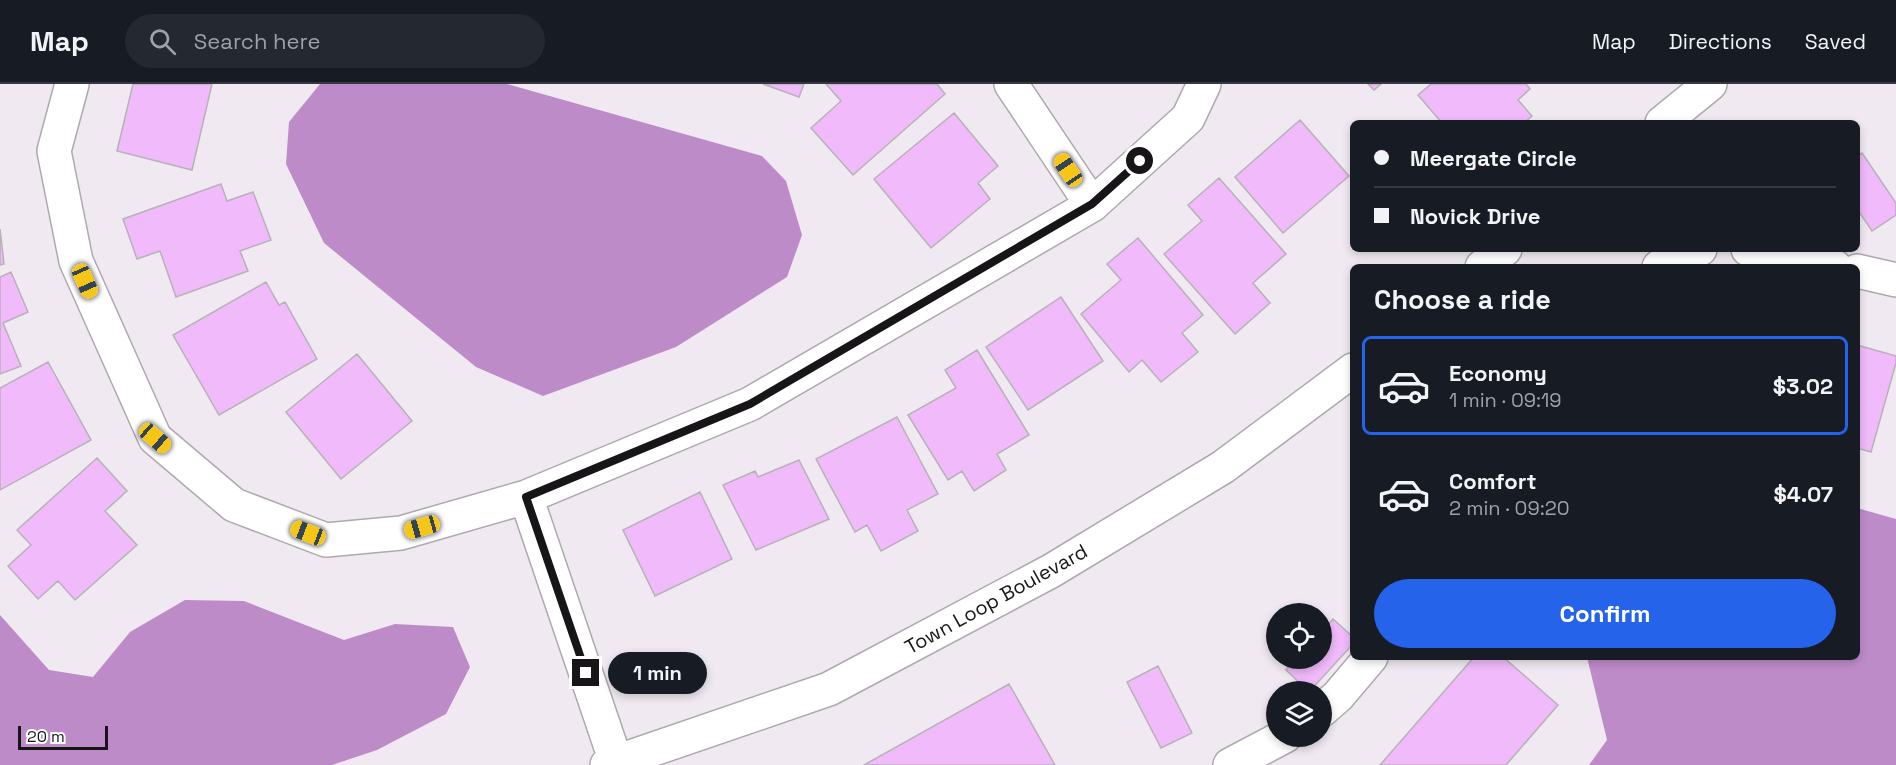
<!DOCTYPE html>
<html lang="en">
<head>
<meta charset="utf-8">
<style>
  :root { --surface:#171b24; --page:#242831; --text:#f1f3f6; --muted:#9ea1a6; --line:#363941; --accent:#2563eb }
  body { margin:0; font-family:"Space Grotesk",sans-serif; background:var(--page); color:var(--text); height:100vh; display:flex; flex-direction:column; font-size:22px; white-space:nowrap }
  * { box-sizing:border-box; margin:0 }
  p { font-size:20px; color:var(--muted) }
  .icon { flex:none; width:33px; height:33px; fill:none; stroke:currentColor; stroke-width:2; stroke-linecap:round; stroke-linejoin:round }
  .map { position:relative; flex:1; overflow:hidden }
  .side { position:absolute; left:1350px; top:180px; width:510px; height:396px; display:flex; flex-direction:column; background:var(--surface); border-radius:9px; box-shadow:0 3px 9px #0003 }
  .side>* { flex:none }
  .hud { position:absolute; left:1350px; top:36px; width:510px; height:132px; border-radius:9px; box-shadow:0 3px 9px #0003; display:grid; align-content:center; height:132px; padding:0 24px; background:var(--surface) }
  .tools { position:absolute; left:1266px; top:519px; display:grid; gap:12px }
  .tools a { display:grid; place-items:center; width:66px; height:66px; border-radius:50%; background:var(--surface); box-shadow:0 3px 9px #0003; font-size:30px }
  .scale { position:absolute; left:18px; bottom:15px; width:90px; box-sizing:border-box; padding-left:6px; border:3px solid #171518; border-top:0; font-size:16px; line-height:21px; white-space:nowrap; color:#171518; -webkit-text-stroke:4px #fff; paint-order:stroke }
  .end { position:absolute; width:27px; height:27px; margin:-14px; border:8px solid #171518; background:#fff; box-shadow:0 0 0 3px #fff }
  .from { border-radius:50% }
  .bubble { position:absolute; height:42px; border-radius:21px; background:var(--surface); box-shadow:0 3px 9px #0003; font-size:20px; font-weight:800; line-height:42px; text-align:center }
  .car { position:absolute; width:18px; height:36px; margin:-18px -9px; border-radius:8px; box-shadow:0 0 4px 2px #0007; background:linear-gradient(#f5c518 24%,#345 0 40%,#f5c518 0 76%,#345 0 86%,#f5c518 0) }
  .hud b { display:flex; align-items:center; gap:21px; height:57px; font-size:22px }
  .hud b+b { border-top:2px solid var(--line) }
  .hud i { width:15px; height:15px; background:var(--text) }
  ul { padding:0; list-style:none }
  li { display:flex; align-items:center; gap:18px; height:99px; margin:0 12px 9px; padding:0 12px; border:3px solid transparent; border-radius:9px }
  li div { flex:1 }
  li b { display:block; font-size:22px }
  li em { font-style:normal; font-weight:800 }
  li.selected { border-color:var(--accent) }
  li>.icon { width:54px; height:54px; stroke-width:1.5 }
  h2 { padding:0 24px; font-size:27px; line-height:72px }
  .button { display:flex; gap:12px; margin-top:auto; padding:12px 24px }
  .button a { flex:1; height:69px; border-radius:36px; background:var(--accent); color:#fff; font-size:24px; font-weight:800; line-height:69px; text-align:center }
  header { display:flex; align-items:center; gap:36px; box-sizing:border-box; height:84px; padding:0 30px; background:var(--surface); border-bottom:2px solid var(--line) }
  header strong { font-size:28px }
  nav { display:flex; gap:33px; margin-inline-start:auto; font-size:21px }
  .search { width:420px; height:54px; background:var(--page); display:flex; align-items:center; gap:15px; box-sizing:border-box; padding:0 21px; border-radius:33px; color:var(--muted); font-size:22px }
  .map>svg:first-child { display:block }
</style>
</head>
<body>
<header>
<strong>Map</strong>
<div class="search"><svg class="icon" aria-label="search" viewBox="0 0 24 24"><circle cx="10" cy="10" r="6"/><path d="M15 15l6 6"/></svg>Search here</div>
<nav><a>Map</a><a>Directions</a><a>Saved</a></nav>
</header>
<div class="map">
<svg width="1896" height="681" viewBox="0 0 1896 681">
  <rect width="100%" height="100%" fill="#f0e9f1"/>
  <!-- water -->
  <path fill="#be8bc9" d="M320,0H507L762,72L786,97L802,151L787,193L676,263L543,312L476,283L324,159L286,80L289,38Z
    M1857,424L1896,435V681H1589L1607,656L1587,573H1857Z
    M185,516L244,517L344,556L395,540L453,543L470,583L446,630L377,666L332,681H0V531L49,586L93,593L130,548Z"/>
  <!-- building -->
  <path fill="#f0bafb" stroke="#b7b1b8" stroke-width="1.5" d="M133,0H212L192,86L117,67Z
    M763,0H804L799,13Z
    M826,0H937L945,10L853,91L811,44L841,17Z
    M1368,0H1381L1374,6Z
    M1431,0H1526L1530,5L1518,16L1532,32L1524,39H1442L1418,11Z
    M954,29L998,82L978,99L990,115L931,164L874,95Z
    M1300,36L1349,92L1283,149L1235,93Z
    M1862,69L1896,119V131L1872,147L1857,125V72Z
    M1219,94L1286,170L1253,199L1270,219L1235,250L1164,170L1202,137L1188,121Z
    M221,100L227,117L253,108L271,156L240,167L248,187L176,213L160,167L137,175L123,135Z
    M0,145L4,180L0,181Z
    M1138,154L1203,231L1182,249L1198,268L1161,298L1142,276L1129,288L1081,230L1121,196L1107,180Z
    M11,188L28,228L3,239L21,282L0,290V193Z
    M266,198L279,221L285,218L317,275L219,331L173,251Z
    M1061,213L1103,277L1028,326L986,263Z
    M1857,261L1896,272V279L1871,368L1857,364Z
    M977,266L1029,351L997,370L1006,386L974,407L962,387L948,396L908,331L956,304L945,286Z
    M357,270L412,337L341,395L286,328Z
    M48,278L91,356L0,406V304Z
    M897,333L938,410L907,426L918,447L881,467L867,441L855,448L816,375Z
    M97,374L127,407L105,427L137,461L75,516L58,497L38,515L8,482L31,461L17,446Z
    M799,376L829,435L756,466L723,401L755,387L758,393Z
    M700,408L732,475L655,512L623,446Z
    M1333,535L1353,553V560L1309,608L1286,586L1296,574H1322V547Z
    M1474,573H1503L1558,621L1506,681H1380Z
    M1158,582L1192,649L1161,664L1127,598Z
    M1009,600L1055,681H864Z"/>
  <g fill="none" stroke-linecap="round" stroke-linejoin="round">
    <defs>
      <path id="minor" d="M72,0L54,67L76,177L155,354L234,421L326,456L401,449L526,413L750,320L1092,121L1188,34L1204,0
        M1011,0L1092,121
        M1662,39L1710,0
        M1748,165L1835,183
        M1482,183L1505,165
        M1659,183L1672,173L1700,165
        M1857,187L1896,196
        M526,413L617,681
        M1322,626L1338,612L1371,573
        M607,681L829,605L1051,487L1223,383L1353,286
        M1230,681L1285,652"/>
    </defs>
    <!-- minor casing -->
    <use href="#minor" stroke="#aea8af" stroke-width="36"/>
    <!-- minor -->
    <use href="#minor" stroke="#fff" stroke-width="33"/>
  </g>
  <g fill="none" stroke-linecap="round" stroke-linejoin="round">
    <!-- route -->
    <path stroke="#171518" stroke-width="8" d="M586,589L526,413L750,320L1092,120L1140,77"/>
  </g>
  <g text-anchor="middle" stroke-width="6" stroke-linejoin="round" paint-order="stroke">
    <!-- street labels -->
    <g font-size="20" fill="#171518" stroke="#fff">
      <text transform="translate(996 515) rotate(-29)" y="7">Town Loop Boulevard</text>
    </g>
  </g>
</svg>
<div class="tools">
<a><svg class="icon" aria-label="locate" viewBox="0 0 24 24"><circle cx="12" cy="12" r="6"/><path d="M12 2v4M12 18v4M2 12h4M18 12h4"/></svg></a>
<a><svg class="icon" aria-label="layers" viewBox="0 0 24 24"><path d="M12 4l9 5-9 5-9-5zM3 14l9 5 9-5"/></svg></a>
</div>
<div class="scale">20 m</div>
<i class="end from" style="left:1140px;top:77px"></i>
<i class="end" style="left:586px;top:589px"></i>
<div class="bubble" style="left:608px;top:568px;width:99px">1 min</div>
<i class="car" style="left:1068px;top:86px;rotate:326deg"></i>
<i class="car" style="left:85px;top:197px;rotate:156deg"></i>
<i class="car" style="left:155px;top:354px;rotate:131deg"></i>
<i class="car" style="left:422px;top:443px;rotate:254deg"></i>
<i class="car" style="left:308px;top:449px;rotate:291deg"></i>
<div class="hud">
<b><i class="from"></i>Meergate Circle</b>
<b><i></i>Novick Drive</b>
</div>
<section class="side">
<h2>Choose a ride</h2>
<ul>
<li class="selected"><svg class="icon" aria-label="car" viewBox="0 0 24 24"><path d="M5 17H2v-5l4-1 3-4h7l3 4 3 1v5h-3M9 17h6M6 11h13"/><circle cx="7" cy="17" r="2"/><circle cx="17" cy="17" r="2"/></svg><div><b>Economy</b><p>1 min · 09:19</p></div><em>$3.02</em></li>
<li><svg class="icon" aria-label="car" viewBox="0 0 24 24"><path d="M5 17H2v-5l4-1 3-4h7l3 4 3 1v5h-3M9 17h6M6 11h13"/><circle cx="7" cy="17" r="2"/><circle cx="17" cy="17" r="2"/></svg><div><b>Comfort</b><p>2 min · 09:20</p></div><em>$4.07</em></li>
</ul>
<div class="button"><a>Confirm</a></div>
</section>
</div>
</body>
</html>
